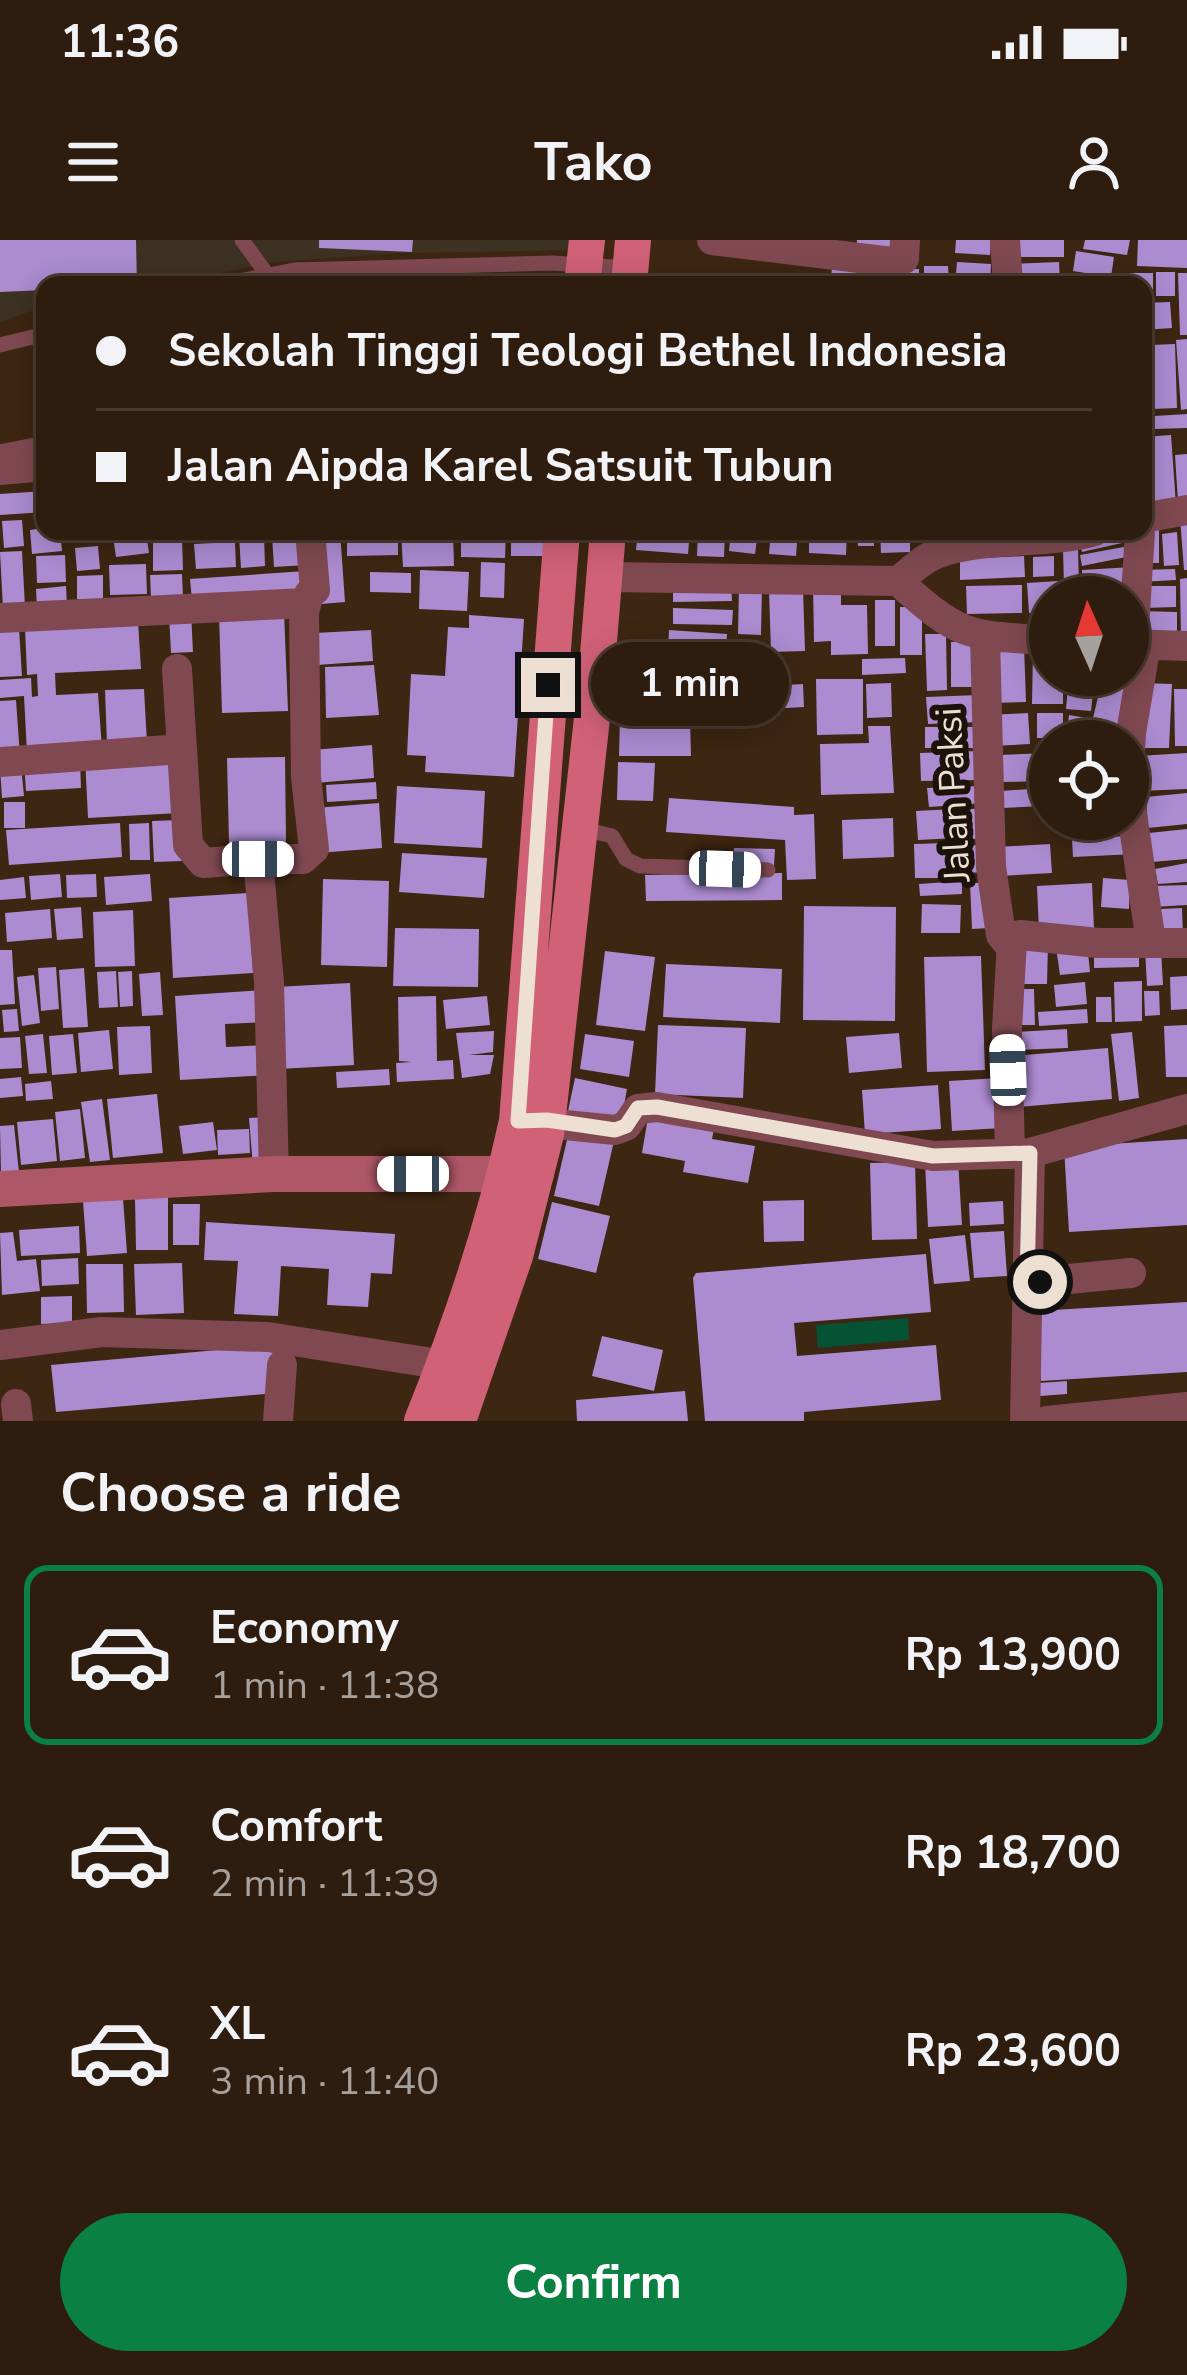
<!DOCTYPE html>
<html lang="en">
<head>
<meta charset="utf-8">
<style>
  :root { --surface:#2e1c0e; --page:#362517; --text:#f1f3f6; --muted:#a7a19e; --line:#493a2e; --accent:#0b8043 }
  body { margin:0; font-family:"Nunito Sans",sans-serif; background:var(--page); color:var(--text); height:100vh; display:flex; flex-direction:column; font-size:45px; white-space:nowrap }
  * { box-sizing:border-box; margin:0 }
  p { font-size:39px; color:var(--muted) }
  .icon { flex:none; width:66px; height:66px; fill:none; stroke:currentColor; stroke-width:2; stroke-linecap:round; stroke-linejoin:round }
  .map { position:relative; height:1181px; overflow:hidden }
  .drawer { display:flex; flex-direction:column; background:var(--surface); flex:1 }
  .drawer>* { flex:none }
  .top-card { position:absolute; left:36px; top:36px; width:1116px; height:264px; border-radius:24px; box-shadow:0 6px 30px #0003,0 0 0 3px var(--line); display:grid; align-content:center; height:264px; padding:0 60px; background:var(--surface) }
  .needle { width:78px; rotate:357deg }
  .fabs { position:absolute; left:1029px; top:336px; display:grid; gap:24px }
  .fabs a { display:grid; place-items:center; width:120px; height:120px; border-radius:50%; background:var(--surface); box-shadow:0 6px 30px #0003,0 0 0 3px var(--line); font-size:60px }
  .end { position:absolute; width:54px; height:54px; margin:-27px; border:15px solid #eedfd3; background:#111; box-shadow:0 0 0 6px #111 }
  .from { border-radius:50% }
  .bubble { position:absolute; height:84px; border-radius:42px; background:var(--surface); box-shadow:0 6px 30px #0003,0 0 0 3px var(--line); font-size:39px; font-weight:700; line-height:84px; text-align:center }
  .car { position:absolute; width:36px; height:72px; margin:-36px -18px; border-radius:15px; box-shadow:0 0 9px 3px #0007; background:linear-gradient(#fff 24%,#345 0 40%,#fff 0 76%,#345 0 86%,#fff 0) }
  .top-card b { display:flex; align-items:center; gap:42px; height:114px; font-size:45px }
  .top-card b+b { border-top:3px solid var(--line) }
  .top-card i { width:30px; height:30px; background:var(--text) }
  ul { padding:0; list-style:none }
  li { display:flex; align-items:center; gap:36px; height:180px; margin:0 24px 18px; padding:0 36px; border:6px solid transparent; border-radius:24px }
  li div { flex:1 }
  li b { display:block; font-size:45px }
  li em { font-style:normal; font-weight:700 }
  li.active { border-color:var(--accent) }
  li>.icon { width:108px; height:108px; stroke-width:1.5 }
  h2 { padding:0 60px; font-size:54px; line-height:144px }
  .primary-button { display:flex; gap:24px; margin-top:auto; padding:24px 60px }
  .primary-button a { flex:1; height:138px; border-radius:72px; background:var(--accent); color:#fff; font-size:48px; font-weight:700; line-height:138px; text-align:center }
  .status { display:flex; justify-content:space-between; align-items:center; height:84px; padding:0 60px; background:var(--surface); direction:ltr }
  .status svg { height:33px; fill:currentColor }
  header { display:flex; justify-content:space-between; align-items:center; height:156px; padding:0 60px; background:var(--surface); font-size:54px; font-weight:700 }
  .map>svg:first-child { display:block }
</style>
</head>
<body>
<div class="status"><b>11:36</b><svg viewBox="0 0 49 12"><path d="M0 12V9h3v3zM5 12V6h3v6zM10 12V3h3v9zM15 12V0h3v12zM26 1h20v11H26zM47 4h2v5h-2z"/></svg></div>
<header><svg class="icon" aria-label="menu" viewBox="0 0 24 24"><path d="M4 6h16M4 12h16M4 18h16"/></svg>Tako<svg class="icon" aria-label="person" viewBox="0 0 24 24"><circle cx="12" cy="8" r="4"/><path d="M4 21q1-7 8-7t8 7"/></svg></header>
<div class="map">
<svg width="1187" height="1181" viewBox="0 0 1187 1181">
  <rect width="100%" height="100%" fill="#3d2612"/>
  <!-- medical -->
  <path fill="#3d3122" d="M0,0H582L581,10L403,13L275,22L159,45H45V66L0,82Z"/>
  <!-- green -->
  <path fill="#055235" d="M908,1078L909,1100L818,1108L816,1085Z"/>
  <!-- building -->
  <path fill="#ac8bd1" d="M0,0H136L137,45H45V50L0,52Z
    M319,0H413L412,12L319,8Z
    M857,0H893V14L856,13Z
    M956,0H991L990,15L955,13Z
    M1010,0H1064V17H1010Z
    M1085,0H1130L1127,15L1083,9Z
    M1138,0H1187V28L1137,26Z
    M1076,11L1114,17L1111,37L1073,31Z
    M957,22L991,24L990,45H955Z
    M1059,22L1060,45H1013L1012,24Z
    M832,23L861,25L859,45H831Z
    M924,26H948L949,45H924Z
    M895,29H919V45H895Z
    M1156,32H1175V56H1156Z
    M1129,33H1153V57H1143V45H1128Z
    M1178,33H1187V95H1180Z
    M1170,62L1172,88L1143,90V63Z
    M1187,99V169L1181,170L1176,100Z
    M1175,104L1177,168L1153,169L1151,105Z
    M1143,137H1147L1149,180L1143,181Z
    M1187,174V188L1154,189V176Z
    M1171,195L1176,265L1143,267V197Z
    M1187,214V261L1178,262L1175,215Z
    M45,251V272L0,275V254Z
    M1180,278H1187V330H1184Z
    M22,280L24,306L4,308L2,281Z
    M1159,285V323H1143V286Z
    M45,288L60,291L62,311L32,314L30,290Z
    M64,291H95L96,298L64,299Z
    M340,291L345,362L321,364L315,292Z
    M347,291H398V315L347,316Z
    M401,291H453L454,326L403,327Z
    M461,291H506L505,318L461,317Z
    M511,291H544V316H511Z
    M638,291H690L688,314L636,310Z
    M698,291H725L724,317L697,316Z
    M731,291H758L755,314L729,311Z
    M771,291H798L796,316L769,314Z
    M809,291H847L846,315L809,313Z
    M857,291H874V306H858Z
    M880,291H910V312L881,313Z
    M917,291H952L953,298L917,300Z
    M1117,291H1128L1131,301L1082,312L1079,299Z
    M1177,292L1179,325L1164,326L1162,294Z
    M304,294L306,325L274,327L272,296Z
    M264,295L265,326L241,328L239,296Z
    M182,298L183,330L153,331V300Z
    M147,299L149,313L116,317L114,303Z
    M235,302L236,327L196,329L194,304Z
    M98,306L100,329L77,331L75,308Z
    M1129,306L1131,316L1082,326L1080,315Z
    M1078,309L1079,344L1064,345L1063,310Z
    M22,311L25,367L3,368L0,312Z
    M65,315L66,342L37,343L36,316Z
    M1024,316L1025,337L960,340V319Z
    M1054,316V336L1033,337V317Z
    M481,322L505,323L504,358L480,357Z
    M146,324L147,354L110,355L109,325Z
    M1132,327L1133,348L1083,351L1082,330Z
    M1175,329L1176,340L1140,342V330Z
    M420,330L469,332L467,371L419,369Z
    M305,331L307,352L192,360L190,339Z
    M370,332L411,333V353L370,352Z
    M182,334L183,357L151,358L150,335Z
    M103,335V359H77V336Z
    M1187,338V399H1181L1180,339Z
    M731,341L732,361L673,362V342Z
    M1058,341L1059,357H1050V372L1029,373L1027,343Z
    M813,343H841V365H867L868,414L831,415V401L814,402Z
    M1022,345V373L967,374L966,346Z
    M66,346L67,367L37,369L36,349Z
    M739,346H762L761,395L738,394Z
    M1142,346H1176V367L1143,368Z
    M803,349L805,411L771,412L769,350Z
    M875,360H895V406H875Z
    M900,367H922V415H900Z
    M673,368L733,370L732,385L673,384Z
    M1140,371L1177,372V400H1139Z
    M191,372L193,412L171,413L169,374Z
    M284,372L288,471L222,473L219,374Z
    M469,375L524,379L514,537L425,532L426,516L407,515L411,434L445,436L448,387L469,388Z
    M138,382L141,429L55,433L56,455L98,453L102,509L27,513L24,456L0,458V440L31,438L32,457L38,456L37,434L27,435L25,388Z
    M19,388L22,436L0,437V390Z
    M371,390L373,421L317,425L315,393Z
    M669,390L727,394L726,414L668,411Z
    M925,394H946L947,450L927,451Z
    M979,401V447H951V402Z
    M990,405H1024L1026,462L991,463Z
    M1033,411H1050V435H1063V464H1032Z
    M905,418L906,433L862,435V419Z
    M374,425L379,475L326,478L325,427Z
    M622,433L742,437L741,470L621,466Z
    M1069,435H1095L1091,471L1066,469Z
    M1103,435L1129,439L1117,493L1091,487Z
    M816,439H863V494L817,495Z
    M891,443L892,477L867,478L866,444Z
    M1142,443L1172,444L1169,508H1139Z
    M803,444L804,467L770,469L769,446Z
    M144,449L147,503L107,505L105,450Z
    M1174,449H1187V506H1175Z
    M978,455L979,482L928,484L926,457Z
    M16,460L20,516L0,517V461Z
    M1028,473L1030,504L992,506L990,475Z
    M1037,473H1063V498H1037Z
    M1069,475L1087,478L1085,495L1067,493Z
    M620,478H690L691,516H619Z
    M868,486H890L894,553L821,555L820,504L869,503Z
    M925,487H973L974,508H925Z
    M1090,491L1128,499V501H1088Z
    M372,505L374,538L315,543L312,510Z
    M977,511L978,540L921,541L920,513Z
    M1050,513V541L999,542V515Z
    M1187,513V549L1140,551L1138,516Z
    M177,514L179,573L88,578L85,518Z
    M285,517L286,602L229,603L227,518Z
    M80,520L81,548L26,551L24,522Z
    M618,522L655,523L653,561L617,560Z
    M21,526L24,556L2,558L0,528Z
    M376,542L377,559L327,562L326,545Z
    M397,546L485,551L482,608L394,603Z
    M983,546L984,563L929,567L927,548Z
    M1043,548L1044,566L1002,568L1001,551Z
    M1187,553V584L1148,588L1146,557Z
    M669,558L794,567V575L814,574L816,639L787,640L785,600L666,592Z
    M4,562H25V588H4Z
    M379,563L382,608L317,613L315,568Z
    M984,568L986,598L961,600L960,570Z
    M955,569L956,598L918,600L916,571Z
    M893,578L894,617L843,619L842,580Z
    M1071,579H1128V592L1071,594Z
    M181,580L182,621L154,622L152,581Z
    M120,583L122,617L9,625L6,590Z
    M149,583L150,620H130L129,584Z
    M1187,589V619L1152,622L1149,593Z
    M1134,596L1135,614L1073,617L1072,598Z
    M947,603L948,638H915L914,604Z
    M1050,604L1052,633L999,636L997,607Z
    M980,605L982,632L955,634L953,606Z
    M734,608L775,609L774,626L733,624Z
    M402,613L487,618L484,658L399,652Z
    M1187,623V642L1158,644L1155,629Z
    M782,633V660L646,661L645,635Z
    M60,634L62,657L31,660L29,636Z
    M96,634L97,657L67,658L66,635Z
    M150,634L152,661L106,665L104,637Z
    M24,637L26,658L0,660V640Z
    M1103,638L1130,640L1129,669L1101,667Z
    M323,639L389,641L387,727L321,725Z
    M962,641V654L920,656L919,644Z
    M970,643H987L989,688L972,689Z
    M1092,643L1094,689L1039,691L1037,646Z
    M1187,645V665L1153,667L1152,646Z
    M248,653L253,733L173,738L169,658Z
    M922,664L961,665L960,693H921Z
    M804,666L896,667L895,781L803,780Z
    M81,667L83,698L57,700L54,669Z
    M1182,668L1183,697L1161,698L1160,669Z
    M50,669L52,698L7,702L5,673Z
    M133,670L135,726L95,727L93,672Z
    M395,688L479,689L478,747L393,746Z
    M1018,703H1048L1047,744H1018Z
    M1087,703L1090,732L1060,735L1056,707Z
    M1139,707V727L1094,728V709Z
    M1161,708L1163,745L1147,746L1145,709Z
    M0,710H12L15,764L0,765Z
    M605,711L655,717L645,791L596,785Z
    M981,716L985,830L927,832L924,717Z
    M666,724L782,729L780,783L663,777Z
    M56,727L59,769L41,771L38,728Z
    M84,728L88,787L63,788L59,730Z
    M116,731L118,767L99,768L97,732Z
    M132,731L133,766L120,767L118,732Z
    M160,732L163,775L142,776L139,734Z
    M34,735L40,783L22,786L17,737Z
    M1187,736V769L1171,770L1170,737Z
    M1142,741V781L1115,782L1114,742Z
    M1085,742L1087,764L1056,767L1054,745Z
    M350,743L354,825L278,829L275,747Z
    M1015,749H1034L1035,785H1015Z
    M265,750L266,782L225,784L226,807L268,805L270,835L180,840L175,756Z
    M1144,751H1159L1160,775L1145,776Z
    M436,756L437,821L453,820L454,839L397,842L396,823L412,822L399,821L398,757Z
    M487,756L490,785L446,789L443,760Z
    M1096,757H1111L1112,782H1096Z
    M17,769L19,791L4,792L2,770Z
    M1087,769L1088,783L1039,786L1038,772Z
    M658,785L746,788L743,858L655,854Z
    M1187,785V837H1166L1164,786Z
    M150,786L152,833L119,835L117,787Z
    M1067,789L1068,808L1017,810L1016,792Z
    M109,790L113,829L81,832L78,793Z
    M494,791L493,812L469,815H494L490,834L462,838L456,793Z
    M1132,792L1139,858L1119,861L1111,794Z
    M899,793L902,828L849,833L846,797Z
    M43,794L47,833L29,834L25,796Z
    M73,794L77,833L52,835L49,796Z
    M585,794L634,801L629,837L580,829Z
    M20,797L22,828L0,829V798Z
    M1108,808L1112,859L1018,867L1013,816Z
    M389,829L390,845L337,848L336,832Z
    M21,837L23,856L0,858V839Z
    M575,838L627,849L621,882L568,871Z
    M999,838L1002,888L952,891L949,841Z
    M51,841L53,859L26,861L25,844Z
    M938,845L941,889L865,894L862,850Z
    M157,854L163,913L113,918L107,859Z
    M102,859L110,920L90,922L81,862Z
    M80,869L85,918L60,921L55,872Z
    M266,877L269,926L253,927L249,878Z
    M648,877L714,889L712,899L755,906L748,943L683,932L685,921L642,913Z
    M53,879L57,921L21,925L17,882Z
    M213,882L217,910L183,914L179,886Z
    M14,885L19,933L1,935L0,886Z
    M249,889L250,913L218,915L217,890Z
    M569,891L614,901L599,966L554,956Z
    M1187,899V985L1069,992L1064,907Z
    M958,920L962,985L928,987L925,922Z
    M915,922L917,999L872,1000L870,923Z
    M168,957V1010H136L135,958Z
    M123,958L127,1013L87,1016L83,961Z
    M804,960V1001L764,1002L763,961Z
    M1003,961L1004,984L970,986L969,963Z
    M552,962L610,976L596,1033L538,1019Z
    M173,964H200L199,1005H173Z
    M206,982L395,994L392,1034L371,1033L368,1067L327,1065L329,1029L281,1026L278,1076L234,1074L238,1021L204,1020Z
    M79,986L80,1013L21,1016L19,990Z
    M1004,991L1007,1036L974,1038L970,993Z
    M13,992L17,1021L36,1019L40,1051L2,1055L0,993Z
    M965,995L970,1041L934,1044L929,999Z
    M926,1014L931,1072L794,1083L797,1116L936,1105L941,1160L804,1172V1181H705L693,1038L696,1033Z
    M78,1018L79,1044L42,1046L41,1020Z
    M182,1023L184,1073L136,1075L134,1024Z
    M86,1024H123L124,1072L87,1073Z
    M72,1056V1083L41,1084V1057Z
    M1187,1062V1132L1041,1141L1036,1071Z
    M602,1096L663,1110L654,1151L592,1136Z
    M272,1105L276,1153L56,1172L51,1125Z
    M1067,1141V1154L1040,1156L1039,1143Z
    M685,1151L688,1181H577L576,1160Z"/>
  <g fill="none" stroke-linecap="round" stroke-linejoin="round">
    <!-- lane -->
    <path stroke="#804952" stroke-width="15" d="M242,0L266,33
      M220,45L294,30L552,23L629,28
      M0,105L45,94
      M0,212L45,203
      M579,588L612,596L626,619L640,626L768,630"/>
    <!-- street -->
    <path stroke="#804952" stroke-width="30" d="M712,0L892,22L904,19L905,0
      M1005,0L1008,45
      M0,230L45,226
      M1143,278L1187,270
      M604,337L898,341C959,397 968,396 1050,400
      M898,341C910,332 922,319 936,314C981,296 1045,305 1095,291
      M0,378L305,363
      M985,397L991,627L1001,695L1010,706
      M1128,404L1187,406
      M1133,405L1140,291
      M177,429L188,605L203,623L258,619L269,742L274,934
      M0,522L182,509
      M1128,545L1131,493L1146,404
      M1128,547L1151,702
      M258,619H303L314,609L306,537L304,372L309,354L315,350L310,291
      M525,881L615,890L626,886L638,869L657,867L933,916L1030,913L1187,869
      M1010,914L1007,789L1012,701L1020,695L1098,703H1187
      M1027,1043L1131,1033
      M0,1105L102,1092L268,1097L445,1125
      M16,1164L18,1181
      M278,1181L282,1125
      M1025,1181L1030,913
      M1047,1181L1187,1167"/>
    <!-- secondary -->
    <path stroke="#ad5767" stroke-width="36" d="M0,949L274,934H536"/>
    <!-- primary -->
    <path stroke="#d06177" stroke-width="36" d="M582,45L587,0
      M629,45L633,0
      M422,1181C461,1084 495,983 517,881L562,291
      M458,1181L515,1016L546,894L595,451L608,291"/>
  </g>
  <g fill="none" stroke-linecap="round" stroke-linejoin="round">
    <!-- route -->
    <path stroke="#eedfd3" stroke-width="15" d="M548,445L518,881L547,880L615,890L626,886L638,868L657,867L933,916L1030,913L1027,1042H1040"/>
  </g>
  <g text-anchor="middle" stroke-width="12" stroke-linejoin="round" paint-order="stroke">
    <!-- street labels -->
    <g font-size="36" fill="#eedfd3" stroke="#1c1209">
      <text transform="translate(952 555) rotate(-93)" y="13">Jalan Paksi</text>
    </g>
  </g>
</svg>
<div class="fabs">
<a><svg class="needle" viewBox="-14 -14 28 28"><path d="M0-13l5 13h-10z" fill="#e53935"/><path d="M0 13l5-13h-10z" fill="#a7a19e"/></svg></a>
<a><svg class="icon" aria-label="locate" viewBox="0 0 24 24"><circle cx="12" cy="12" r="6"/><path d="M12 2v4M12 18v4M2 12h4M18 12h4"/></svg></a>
</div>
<i class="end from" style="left:1040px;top:1042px"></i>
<i class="end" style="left:548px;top:445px"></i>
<div class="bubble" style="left:591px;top:402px;width:198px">1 min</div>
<i class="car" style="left:258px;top:619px;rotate:90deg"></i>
<i class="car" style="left:725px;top:629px;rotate:92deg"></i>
<i class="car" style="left:1008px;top:830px;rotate:358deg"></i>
<i class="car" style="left:413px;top:934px;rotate:270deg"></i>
<div class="top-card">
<b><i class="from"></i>Sekolah Tinggi Teologi Bethel Indonesia</b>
<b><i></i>Jalan Aipda Karel Satsuit Tubun</b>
</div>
</div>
<section class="drawer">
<h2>Choose a ride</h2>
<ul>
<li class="active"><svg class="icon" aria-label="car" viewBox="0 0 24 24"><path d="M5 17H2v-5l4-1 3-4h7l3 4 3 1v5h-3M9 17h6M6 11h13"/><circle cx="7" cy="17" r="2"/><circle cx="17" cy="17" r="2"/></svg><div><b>Economy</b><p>1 min · 11:38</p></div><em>Rp 13,900</em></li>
<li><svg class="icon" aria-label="car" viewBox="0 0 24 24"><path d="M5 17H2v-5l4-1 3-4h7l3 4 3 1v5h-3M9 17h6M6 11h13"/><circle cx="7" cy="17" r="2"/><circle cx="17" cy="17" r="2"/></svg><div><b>Comfort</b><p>2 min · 11:39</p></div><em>Rp 18,700</em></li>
<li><svg class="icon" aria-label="car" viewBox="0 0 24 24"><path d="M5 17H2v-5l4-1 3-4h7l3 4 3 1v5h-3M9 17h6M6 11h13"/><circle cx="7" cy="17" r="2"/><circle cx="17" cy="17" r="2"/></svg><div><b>XL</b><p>3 min · 11:40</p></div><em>Rp 23,600</em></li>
</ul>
<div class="primary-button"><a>Confirm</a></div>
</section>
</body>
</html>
